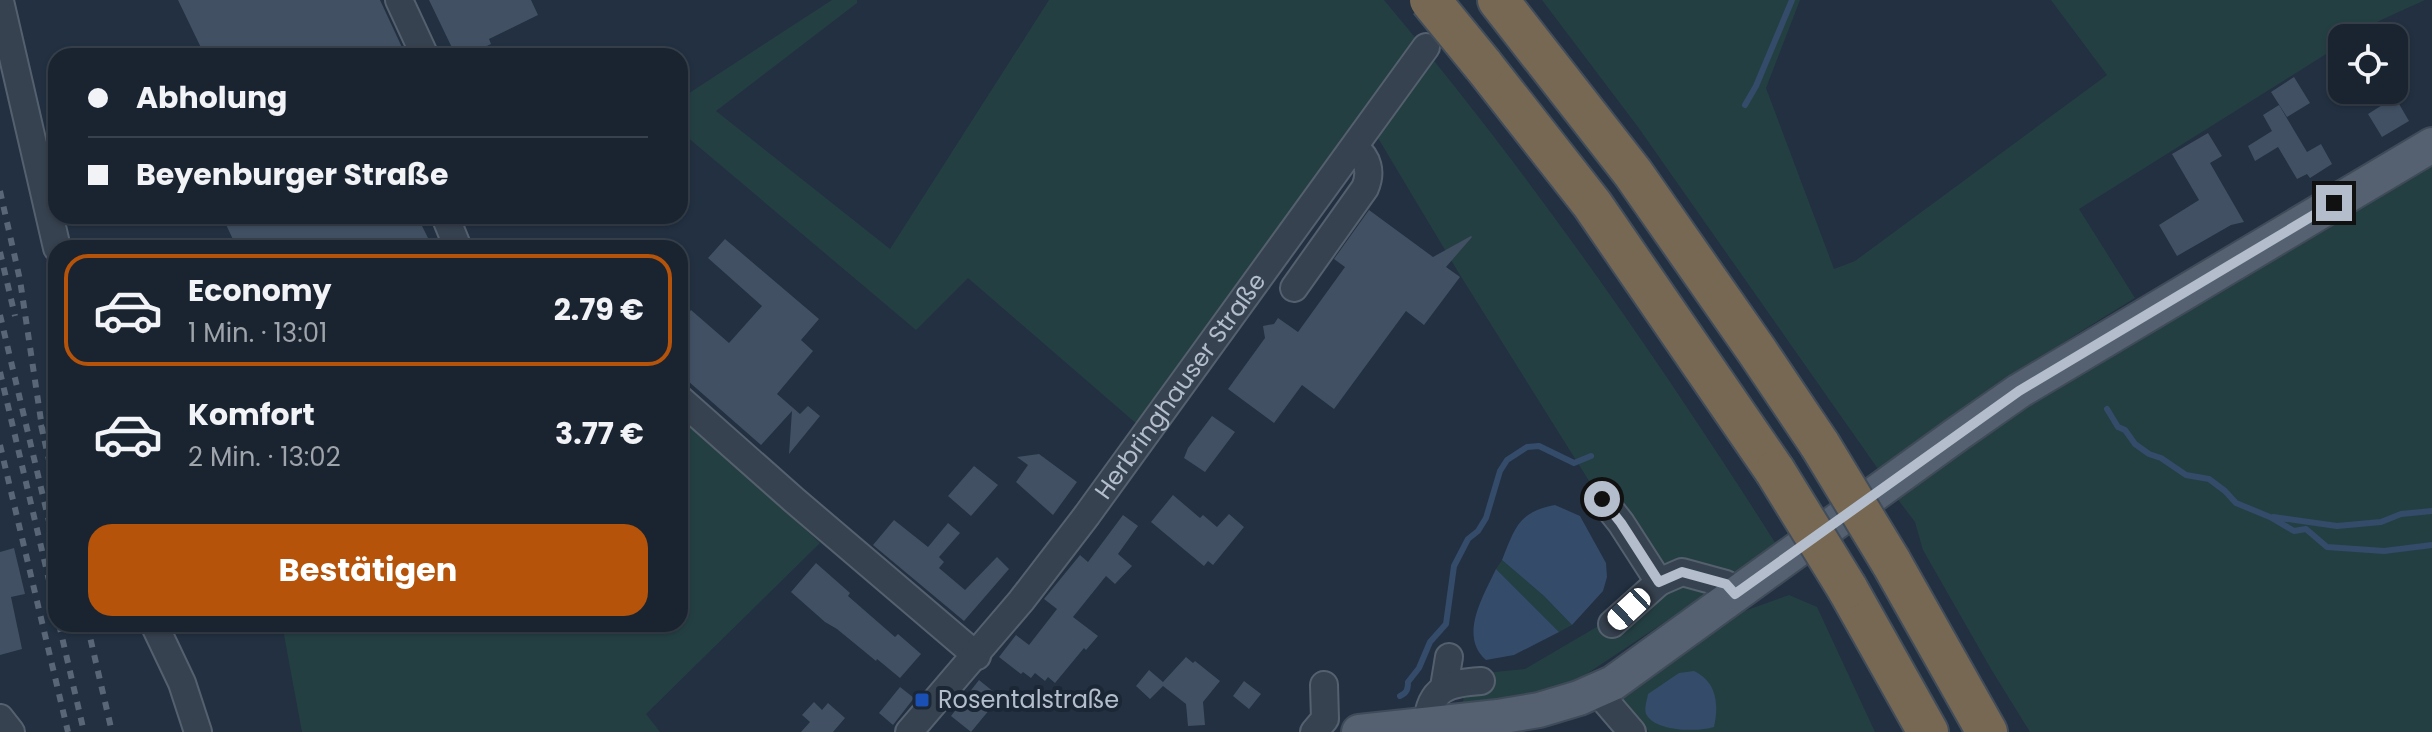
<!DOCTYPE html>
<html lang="de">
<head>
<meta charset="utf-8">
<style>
  :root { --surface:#1a2431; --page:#232c39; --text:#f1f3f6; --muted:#9fa4ab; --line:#38414d; --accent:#b45309 }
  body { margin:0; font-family:Poppins,sans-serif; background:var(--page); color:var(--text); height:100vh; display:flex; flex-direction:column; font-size:30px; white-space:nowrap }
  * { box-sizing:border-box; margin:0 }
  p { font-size:26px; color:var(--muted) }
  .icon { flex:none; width:44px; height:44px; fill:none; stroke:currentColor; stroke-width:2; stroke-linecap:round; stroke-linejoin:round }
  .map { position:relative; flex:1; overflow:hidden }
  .panel { position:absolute; left:48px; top:240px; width:640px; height:392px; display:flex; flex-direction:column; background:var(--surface); border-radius:24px; box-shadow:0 2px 6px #0004,0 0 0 2px var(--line) }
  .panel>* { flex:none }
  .top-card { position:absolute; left:48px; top:48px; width:640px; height:176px; border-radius:24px; box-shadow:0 2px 6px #0004,0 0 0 2px var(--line); display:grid; align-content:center; height:176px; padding:0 40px; background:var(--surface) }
  .buttons { position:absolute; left:2328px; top:24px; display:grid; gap:16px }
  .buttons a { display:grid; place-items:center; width:80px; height:80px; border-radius:16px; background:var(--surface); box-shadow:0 2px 6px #0004,0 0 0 2px var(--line); font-size:40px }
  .end { position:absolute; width:36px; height:36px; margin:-18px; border:10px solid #b3bdcb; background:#111; box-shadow:0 0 0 4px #111 }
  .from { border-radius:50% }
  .car { position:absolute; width:24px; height:48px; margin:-24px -12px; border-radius:10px; box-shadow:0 0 6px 2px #0007; background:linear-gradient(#fff 24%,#345 0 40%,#fff 0 76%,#345 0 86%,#fff 0) }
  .top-card b { display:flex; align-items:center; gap:28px; height:76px; font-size:30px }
  .top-card b+b { border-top:2px solid var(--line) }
  .top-card i { width:20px; height:20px; background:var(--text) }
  ul { padding:14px 0 0; list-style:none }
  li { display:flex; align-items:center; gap:24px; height:112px; margin:0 16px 12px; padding:0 24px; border:4px solid transparent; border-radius:24px }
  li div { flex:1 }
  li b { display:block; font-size:30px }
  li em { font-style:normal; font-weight:700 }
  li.selected { border-color:var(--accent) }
  li>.icon { width:72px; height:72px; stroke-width:1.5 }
  .primary-button { display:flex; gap:16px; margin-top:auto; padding:16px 40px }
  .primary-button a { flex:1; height:92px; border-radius:24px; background:var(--accent); color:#fff; font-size:32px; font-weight:700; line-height:92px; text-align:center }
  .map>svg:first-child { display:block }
</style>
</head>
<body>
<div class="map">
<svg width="2432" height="732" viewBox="0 0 2432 732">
  <rect width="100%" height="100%" fill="#223041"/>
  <!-- green -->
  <path fill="#243f42" d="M832,0H857V3L716,111L890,249L1049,0H1384C1528,171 1656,355 1776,544L1713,590L1582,677L1525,700L1463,708L1464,675L1525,669L1658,591L1460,275L1378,138L1365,123L1138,425L968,278L916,330L680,131V99Z
    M1542,0H1800L1766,88L1834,269L1855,261L2107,75L2051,0H2425L2381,20L2352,38H2342V44L2079,209L2135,298C2047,352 1961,407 1878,469L1638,127Z
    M2432,156V732H2030L1991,669L1923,550L1915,522L1896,497C2065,370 2250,264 2432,156Z
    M680,415L820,543L646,714L660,732H302L282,624H680Z
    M1502,560L1544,596L1572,625L1559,632L1496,569Z
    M1789,595L1817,607L1875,732H1649L1617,692L1728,617Z"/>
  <!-- water -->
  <path fill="#344b69" d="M1555,505L1580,516L1606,563L1607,577L1603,591L1572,625L1544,596L1502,560C1515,528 1518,512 1555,505Z
    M1496,569L1559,632L1514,655L1486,660C1458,636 1484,595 1496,569Z
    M1694,671C1717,682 1719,704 1714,727C1698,732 1655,732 1646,714C1644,707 1647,701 1648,694L1679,673Z"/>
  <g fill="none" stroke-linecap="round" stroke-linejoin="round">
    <!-- stream -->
    <path stroke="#344b69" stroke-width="6" d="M1745,105L1756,86L1792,0
      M2107,409L2118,427L2125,430L2135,444L2149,454L2161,458L2186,475L2209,479L2225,491L2236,503L2270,517L2294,531L2306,529L2327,547L2384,551L2432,545
      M2273,517L2337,526L2381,522L2401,514L2432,511
      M1400,696C1407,693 1408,689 1408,682L1419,668L1430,642L1446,624L1454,566L1468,539L1478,531L1486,518L1500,471L1507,460L1527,447L1539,446L1574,463L1591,456"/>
  </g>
  <!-- building -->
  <path fill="#415063" d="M178,0H380L406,56H205Z
    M429,0H531L538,15L489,39L491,44L466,56H456Z
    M2294,77L2310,103L2287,117L2271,92Z
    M2395,97L2409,121L2382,137L2368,114Z
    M2279,105L2307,152L2321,144L2332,164L2310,178L2307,174L2297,179L2278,147L2255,161L2248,146L2272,131L2263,115Z
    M2208,133L2222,156L2210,163L2244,222L2231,225L2177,256L2159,225L2199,200L2172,154Z
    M1369,210L1433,257L1471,236L1472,237L1446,267L1460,277L1424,325L1406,311L1334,409L1302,385L1274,423L1228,389L1265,338L1263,326L1274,324L1278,318L1298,332L1345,267L1334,259Z
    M222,216H417L433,248H237Z
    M725,239L819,319L801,340L813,351L777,394L800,414L808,406L820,416L789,454L792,411L761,445L680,374V323L691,310L729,343L762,306L708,258Z
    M1212,416L1235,432L1205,472L1184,458L1188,448Z
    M1039,454L1077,482L1053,515L1016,482L1028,465L1017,457Z
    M974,466L998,485L971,516L948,496Z
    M1173,495L1200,518L1203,515L1217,527L1229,514L1244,527L1213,565L1208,561L1204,566L1151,522Z
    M1123,515L1138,526L1118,554L1132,566L1115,584L1106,576L1073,617L1098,636L1086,650L1084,648L1055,683L1048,677L1045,681L1035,673L1031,678L1023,672L1021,674L999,657L1016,635L1029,645L1057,609L1044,599L1080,555L1088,562Z
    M894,520L928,547L948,523L960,533L939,557L944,562L939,568L965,590L997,557L1009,569L964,621L873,545Z
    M14,548L25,594L11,597L22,649L0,655V552Z
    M816,563L850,593L848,596L895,637L898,634L921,654L900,678L877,659L876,661L837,629L825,622L791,592Z
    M1186,657L1193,663L1195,661L1220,681L1203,702L1205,725L1188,726L1186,704L1163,686L1150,699L1136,686L1149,670L1163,682Z
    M979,680L1000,697L971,732L951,716Z
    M1244,681L1261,694L1249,709L1233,696Z
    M900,687L914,698L893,725L879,713Z
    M814,702L822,710L828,703L845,718L833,732H801L810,722L802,715Z"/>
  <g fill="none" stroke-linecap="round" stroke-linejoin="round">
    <defs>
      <g id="minor">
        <path d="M399,0L425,56"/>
        <path d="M0,1L57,248"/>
        <path d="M445,216L458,248"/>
        <path d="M1294,288L1365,188C1372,172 1368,158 1355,148"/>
        <path d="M680,399L794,500L977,656"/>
        <path d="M1602,499L1621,523L1659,582L1682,572L1726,584L1735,594"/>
        <path d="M154,624L182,683L198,732"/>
        <path d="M1612,624L1659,582"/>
        <path d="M1444,687L1449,657"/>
        <path d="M1596,690L1632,732"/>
        <path d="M0,718L11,732"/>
        <path d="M1427,725C1429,688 1448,683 1481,681"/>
        <path id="s1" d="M909,732L1021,601L1087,515L1426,47"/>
        <path d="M1314,732L1325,719L1324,685"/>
      </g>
      <path id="major" d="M1359,732L1498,717L1539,710L1579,698L1613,683L1956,435L2019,391L2432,145"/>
      <path id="highway" d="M1498,0L1633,173L1757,351L1820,445
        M1483,65L1592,204L1775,471
        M1891,562L1987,732
        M1847,588L1928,732"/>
    </defs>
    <!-- minor casing -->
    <use href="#minor" stroke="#55606e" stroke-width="30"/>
    <!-- major casing -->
    <use href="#major" stroke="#404b59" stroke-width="38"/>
    <!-- highway casing -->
    <use href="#highway" stroke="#424d5b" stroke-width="44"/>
    <!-- minor -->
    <use href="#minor" stroke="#374250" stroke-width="26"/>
    <!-- major -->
    <use href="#major" stroke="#556170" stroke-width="34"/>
    <!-- highway -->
    <use href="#highway" stroke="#776853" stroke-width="40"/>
    <!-- rail -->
    <path stroke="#586678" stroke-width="6" stroke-dasharray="8 8" stroke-linecap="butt" d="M0,191L20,280L43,434
      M0,252L15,316
      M0,315L56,551
      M0,372L56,610
      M41,425L56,491
      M0,445L68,732
      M59,624L84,732
      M87,624L112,732"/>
    <defs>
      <path id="highway-bridge" d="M1430,0L1483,65
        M1820,445L1891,562
        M1775,471L1847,588"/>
    </defs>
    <!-- highway-bridge casing -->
    <use href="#highway-bridge" stroke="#424d5b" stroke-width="44" stroke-linecap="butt"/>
    <!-- highway-bridge -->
    <use href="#highway-bridge" stroke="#776853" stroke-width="40"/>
  </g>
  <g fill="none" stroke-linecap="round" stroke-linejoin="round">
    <!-- route -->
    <path stroke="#b3bdcb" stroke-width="10" d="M1602,499L1621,523L1659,582L1682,572L1726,584L1735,594L2019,391L2334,203"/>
  </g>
  <!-- markers -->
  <rect fill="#1a4fb4" stroke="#1c2735" stroke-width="3" x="914" y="692" width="16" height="16" rx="4"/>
  <g text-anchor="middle" stroke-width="8" stroke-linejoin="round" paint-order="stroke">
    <!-- street labels -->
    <g font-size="24" fill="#b3bdcb" stroke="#1c2735">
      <text dy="8" stroke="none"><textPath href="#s1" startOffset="440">Herbringhauser Straße</textPath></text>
    </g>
    <!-- poi labels -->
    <g font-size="24" fill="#b3bdcb" stroke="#1c2735" text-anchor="start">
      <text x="938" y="708">Rosentalstraße</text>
    </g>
  </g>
</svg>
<div class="buttons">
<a><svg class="icon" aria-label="locate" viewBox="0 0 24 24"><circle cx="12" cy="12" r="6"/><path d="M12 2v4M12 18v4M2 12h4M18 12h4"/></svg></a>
</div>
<i class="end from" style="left:1602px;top:499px"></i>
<i class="end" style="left:2334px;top:203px"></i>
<i class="car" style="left:1629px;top:609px;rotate:227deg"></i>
<div class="top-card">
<b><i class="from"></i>Abholung</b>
<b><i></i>Beyenburger Straße</b>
</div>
<section class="panel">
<ul>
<li class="selected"><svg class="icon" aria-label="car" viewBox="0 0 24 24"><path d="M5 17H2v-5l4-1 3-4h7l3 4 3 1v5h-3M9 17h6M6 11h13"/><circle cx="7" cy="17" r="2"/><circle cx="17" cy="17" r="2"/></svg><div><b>Economy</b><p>1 Min. · 13:01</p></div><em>2.79 €</em></li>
<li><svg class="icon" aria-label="car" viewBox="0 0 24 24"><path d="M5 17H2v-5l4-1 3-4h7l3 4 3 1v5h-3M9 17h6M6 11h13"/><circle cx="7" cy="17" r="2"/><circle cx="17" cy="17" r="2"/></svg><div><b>Komfort</b><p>2 Min. · 13:02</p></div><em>3.77 €</em></li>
</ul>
<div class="primary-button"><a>Bestätigen</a></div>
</section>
</div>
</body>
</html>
